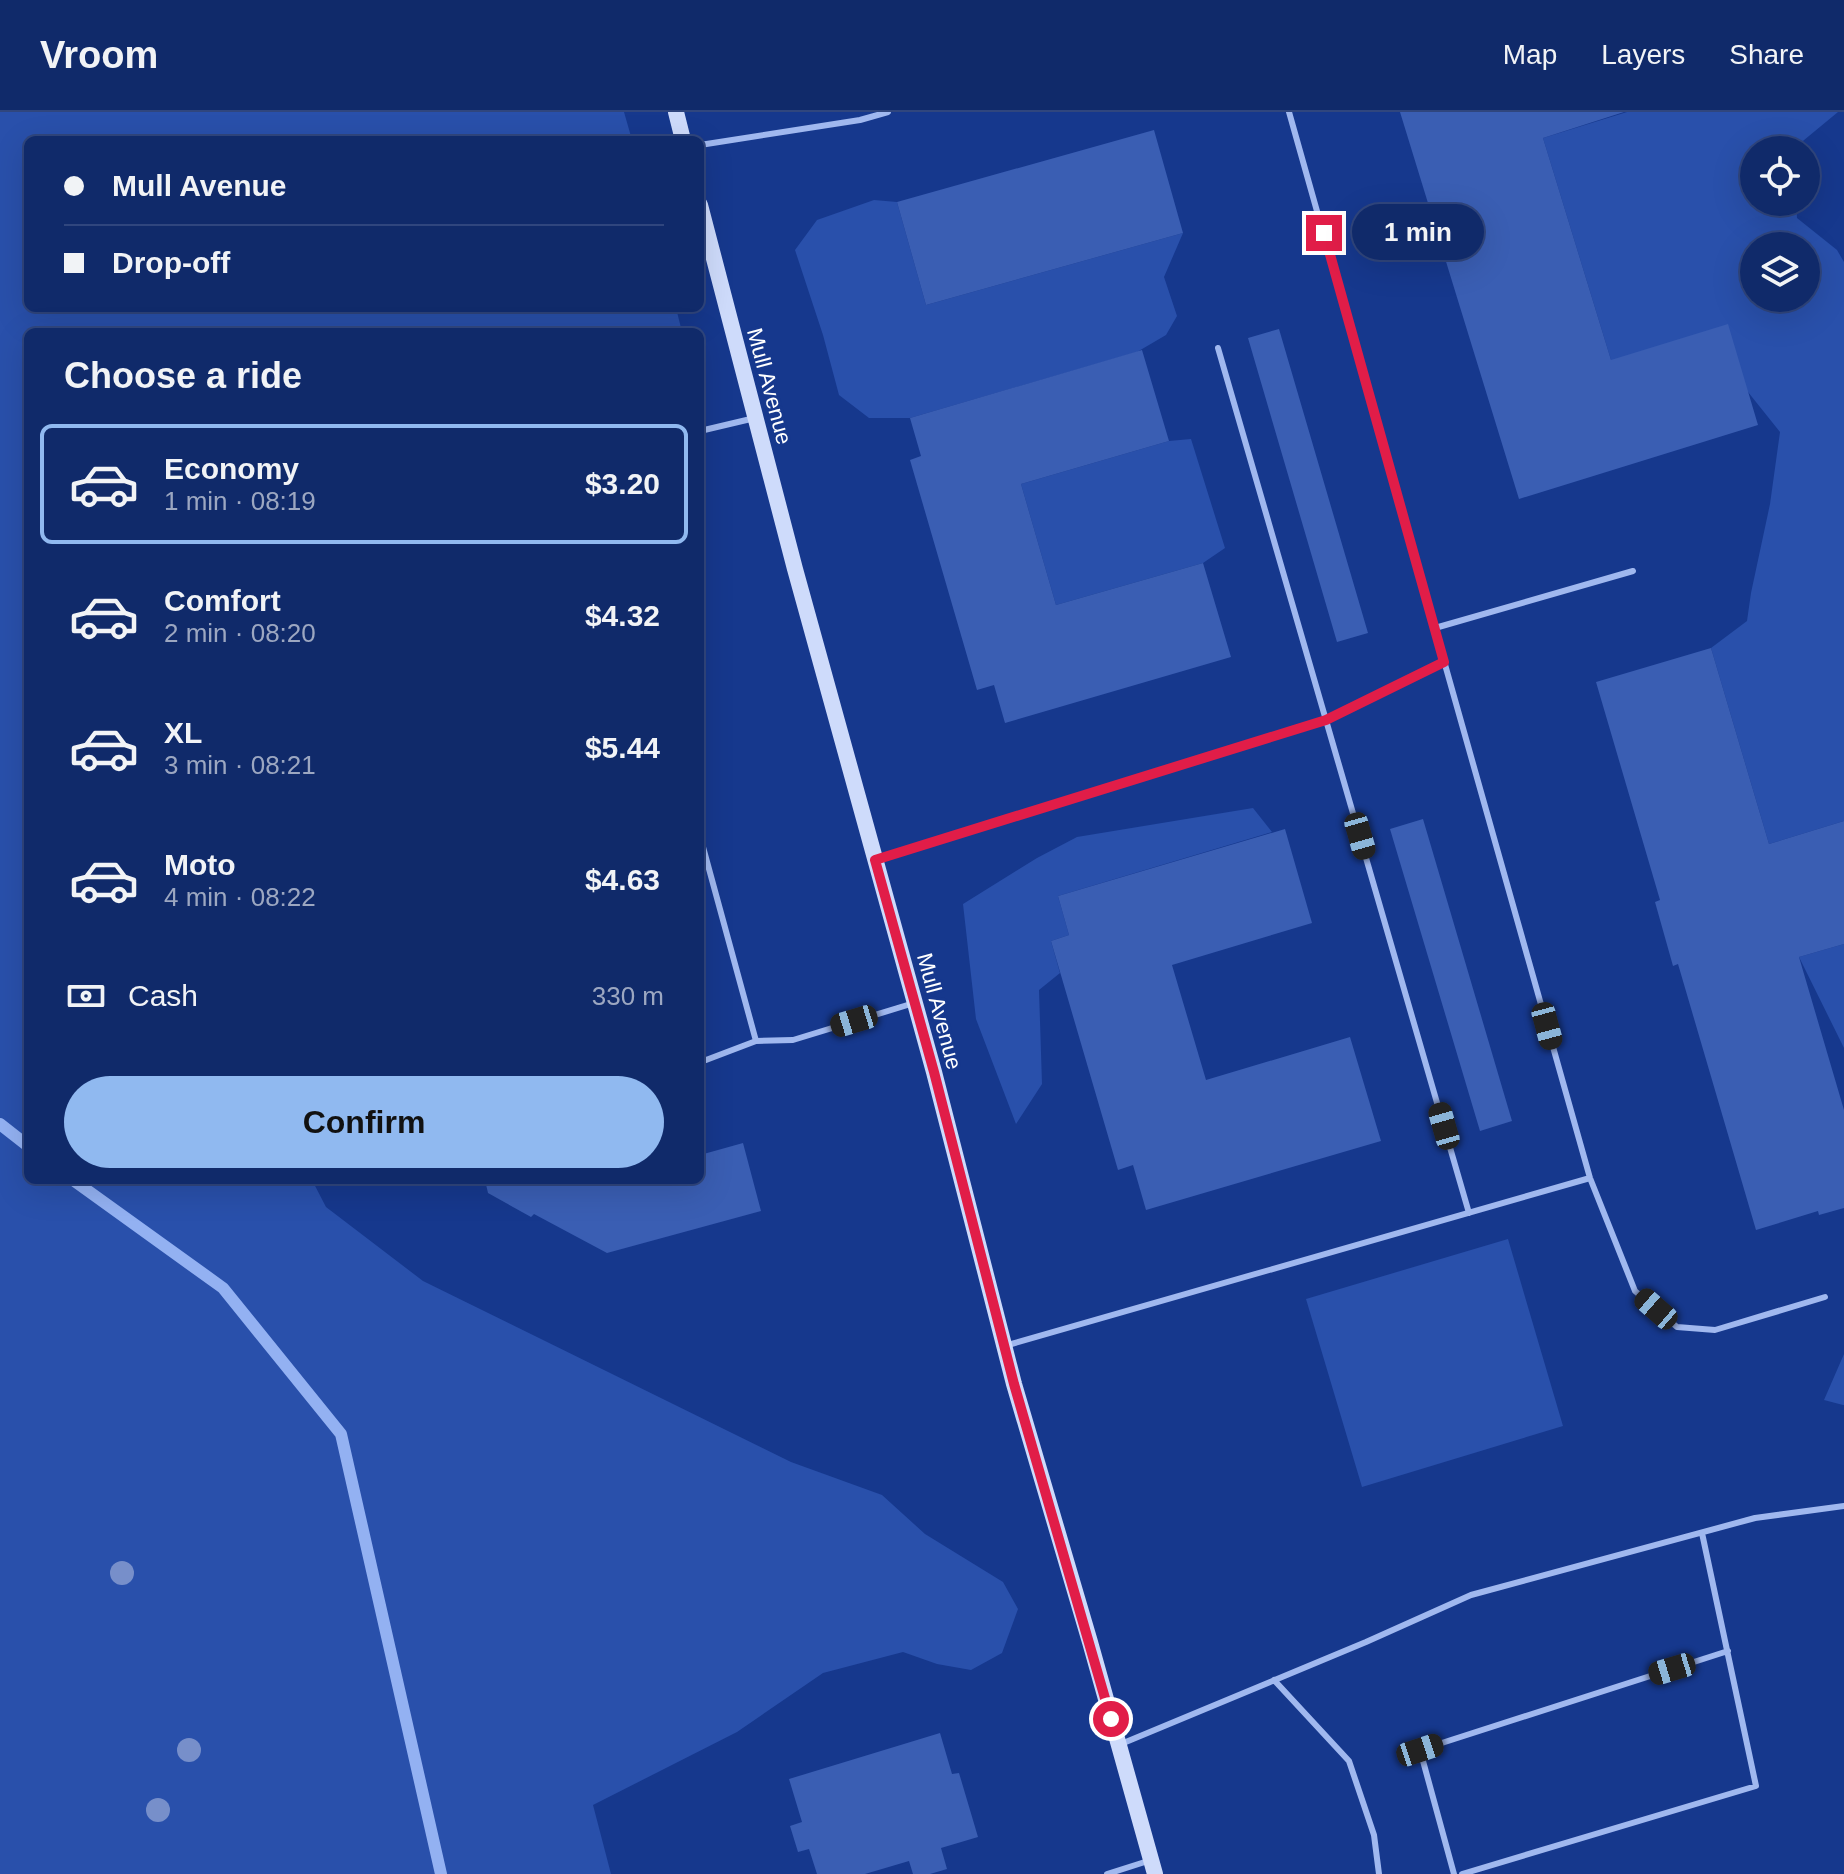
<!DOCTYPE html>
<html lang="en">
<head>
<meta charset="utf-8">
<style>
  :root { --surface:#102a6a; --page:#1e3672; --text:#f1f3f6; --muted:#9ca7c1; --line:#30467e; --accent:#90b9f0 }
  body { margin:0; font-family:Helvetica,sans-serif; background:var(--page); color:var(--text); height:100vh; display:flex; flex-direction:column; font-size:30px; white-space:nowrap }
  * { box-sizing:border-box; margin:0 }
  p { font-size:26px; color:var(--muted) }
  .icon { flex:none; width:44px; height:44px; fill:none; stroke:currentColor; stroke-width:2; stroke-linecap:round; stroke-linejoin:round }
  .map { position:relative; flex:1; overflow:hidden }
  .side { position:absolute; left:24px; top:216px; width:680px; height:856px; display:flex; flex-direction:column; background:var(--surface); border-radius:12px; box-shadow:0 8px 32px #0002,0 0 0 2px var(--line) }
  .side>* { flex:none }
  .top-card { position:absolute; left:24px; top:24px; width:680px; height:176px; border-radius:12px; box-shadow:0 8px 32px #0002,0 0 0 2px var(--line); display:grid; align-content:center; height:176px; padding:0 40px; background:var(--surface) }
  .controls { position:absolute; left:1740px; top:24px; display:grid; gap:16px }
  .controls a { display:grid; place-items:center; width:80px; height:80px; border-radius:50%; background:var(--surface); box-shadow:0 8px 32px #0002,0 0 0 2px var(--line); font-size:40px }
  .end { position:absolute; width:36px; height:36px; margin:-18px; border:10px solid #e11d48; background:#fff; box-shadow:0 0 0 4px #fff }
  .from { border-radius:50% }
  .bubble { position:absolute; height:56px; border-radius:28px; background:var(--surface); box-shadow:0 8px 32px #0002,0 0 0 2px var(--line); font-size:26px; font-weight:700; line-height:56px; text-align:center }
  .car { position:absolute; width:24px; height:48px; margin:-24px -12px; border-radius:10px; box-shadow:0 0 6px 2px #0007; background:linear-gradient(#222 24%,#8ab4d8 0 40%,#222 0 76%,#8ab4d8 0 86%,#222 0) }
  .top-card b { display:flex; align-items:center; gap:28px; height:76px; font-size:30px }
  .top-card b+b { border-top:2px solid var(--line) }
  .top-card i { width:20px; height:20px; background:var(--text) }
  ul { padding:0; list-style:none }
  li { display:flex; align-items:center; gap:24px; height:120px; margin:0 16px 12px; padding:0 24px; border:4px solid transparent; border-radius:12px }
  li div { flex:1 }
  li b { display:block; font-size:30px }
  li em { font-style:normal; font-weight:700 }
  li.active { border-color:var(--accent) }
  li>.icon { width:72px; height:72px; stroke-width:1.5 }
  h2 { padding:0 40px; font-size:36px; line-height:96px }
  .pay { display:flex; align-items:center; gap:20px; height:88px; padding:0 40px; font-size:30px }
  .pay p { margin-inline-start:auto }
  .cta { display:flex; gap:16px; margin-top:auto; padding:16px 40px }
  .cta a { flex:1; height:92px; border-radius:48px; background:var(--accent); color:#111; font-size:32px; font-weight:700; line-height:92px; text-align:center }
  header { display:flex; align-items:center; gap:48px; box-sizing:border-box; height:112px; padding:0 40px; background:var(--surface); border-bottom:2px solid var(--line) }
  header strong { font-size:38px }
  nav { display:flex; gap:44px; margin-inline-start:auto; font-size:28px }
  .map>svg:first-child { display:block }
</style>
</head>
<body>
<header>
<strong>Vroom</strong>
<nav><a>Map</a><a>Layers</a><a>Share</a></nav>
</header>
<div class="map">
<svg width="1844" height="1762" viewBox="0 0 1844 1762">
  <rect width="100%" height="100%" fill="#16388d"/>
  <!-- green -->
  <path fill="#2950ab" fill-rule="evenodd" d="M0,0H624L632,28H28V196H676L682,220H28V1068H312L326,1095L423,1169L791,1350L882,1383L925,1422L1003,1470L1018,1497L1002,1541L971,1558L937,1552L903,1540L823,1561L737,1620L593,1693L611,1762H0Z
    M1627,0H1838L1792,38H1754V90H1796L1797,106L1837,138L1844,150V709L1769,732L1711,536L1747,509L1751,481L1770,392L1780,320L1748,280L1611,248L1543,26ZM1754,134H1806V186H1754Z
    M874,88L897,90L926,193L1183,121L1164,165L1177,204L1166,223L1137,240L910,306H869L839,283L823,223L795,138L817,108Z
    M1191,327L1225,436L1203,451L1056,493L1021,372L1169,329Z
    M1253,696L1272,720L1058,784L1069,823L1051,829L1060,861L1039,878L1042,972L1016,1012L976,907L963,792L1037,746L1077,725Z
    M1844,832V936L1799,845Z
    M1508,1127L1563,1314L1362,1375L1306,1187Z
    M1844,1242V1293H1843L1824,1288Z"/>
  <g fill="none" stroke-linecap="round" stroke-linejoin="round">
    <!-- stream -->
    <path stroke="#93b1f2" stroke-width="12" d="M0,1012L28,1034
      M73,1068L223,1176L341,1322L441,1762"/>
  </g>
  <!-- building -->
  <path fill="#3a5eb3" d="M1400,0H1624L1543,26L1611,248L1728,212L1758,313L1519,387Z
    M1154,18L1183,121L926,193L897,90Z
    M1279,217L1368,521L1337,530L1248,226Z
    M1142,238L1169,329L1021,372L1056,493L1203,451L1231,545L1005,611L994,573L977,578L910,348L921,344L910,306Z
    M1711,536L1769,732L1844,709V832L1799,845L1844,998V1096L1819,1103L1818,1099L1756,1118L1678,852L1673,854L1655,790L1660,788L1596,570Z
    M1423,707L1512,1009L1480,1019L1390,717Z
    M1285,717L1312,811L1172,853L1206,968L1350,925L1381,1029L1146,1098L1133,1053L1118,1058L1051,829L1069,823L1058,784Z
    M743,1031L761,1099L607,1141L534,1102L531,1105L488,1081L485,1068H700V1043Z
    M940,1621L952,1662L959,1661L978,1725L941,1736L947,1757L930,1762H913L909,1749L865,1762H817L809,1737L798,1740L790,1714L802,1710L789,1667Z"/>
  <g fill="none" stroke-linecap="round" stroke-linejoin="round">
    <!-- lane -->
    <path stroke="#a0b8ef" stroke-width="6" d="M1289,0L1590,1066L1635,1179L1677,1215L1715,1218L1825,1185
      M700,33L860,8L888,0
      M1218,236L1469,1101
      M700,319L755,306
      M1435,516L1633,459
      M700,724L756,929L793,928L914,891
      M878,747L1326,608L1444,550
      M700,945L706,948L756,929
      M1008,1233L1590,1066
      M1274,1568L1349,1649L1374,1723L1379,1762
      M1121,1632L1366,1530L1471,1483L1755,1406L1844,1394
      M1107,1762L1148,1749
      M1454,1762L1420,1638L1728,1539
      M1462,1762L1756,1674L1702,1421"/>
    <!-- secondary -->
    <path stroke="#cedbfb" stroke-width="16" d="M676,0L683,28
      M700,93L795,457L934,960L1014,1272L1090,1530L1155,1762"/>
  </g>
  <!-- trees -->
  <g fill="#778fca">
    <circle cx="122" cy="1461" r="12"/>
    <circle cx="189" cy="1638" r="12"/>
    <circle cx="158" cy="1698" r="12"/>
  </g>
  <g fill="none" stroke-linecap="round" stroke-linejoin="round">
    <!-- route -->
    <path stroke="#e11d48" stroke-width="10" d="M1111,1607L1014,1272L934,960L875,748L1326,608L1444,550L1324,121"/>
  </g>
  <g text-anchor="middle" stroke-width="6" stroke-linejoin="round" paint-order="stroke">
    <!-- street labels -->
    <g font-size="22" fill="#fff" stroke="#16388d">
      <text transform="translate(770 274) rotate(75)" y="8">Mull Avenue</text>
      <text transform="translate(940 899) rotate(75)" y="8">Mull Avenue</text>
    </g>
  </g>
</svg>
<div class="controls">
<a><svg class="icon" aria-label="locate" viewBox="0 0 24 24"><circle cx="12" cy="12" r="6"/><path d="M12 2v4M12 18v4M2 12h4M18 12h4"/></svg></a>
<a><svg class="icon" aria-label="layers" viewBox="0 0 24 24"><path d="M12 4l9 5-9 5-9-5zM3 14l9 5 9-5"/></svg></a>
</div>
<i class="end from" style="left:1111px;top:1607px"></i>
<i class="end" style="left:1324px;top:121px"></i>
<div class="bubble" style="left:1352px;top:92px;width:132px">1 min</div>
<i class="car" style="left:1360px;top:724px;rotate:164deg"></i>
<i class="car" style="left:854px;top:909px;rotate:253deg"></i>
<i class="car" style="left:1547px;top:914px;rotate:165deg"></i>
<i class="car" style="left:1444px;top:1014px;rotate:344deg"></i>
<i class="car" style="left:1656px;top:1197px;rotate:311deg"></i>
<i class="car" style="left:1672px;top:1557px;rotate:253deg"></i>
<i class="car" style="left:1420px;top:1638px;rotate:72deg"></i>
<div class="top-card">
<b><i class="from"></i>Mull Avenue</b>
<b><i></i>Drop-off</b>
</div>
<section class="side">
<h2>Choose a ride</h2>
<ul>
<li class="active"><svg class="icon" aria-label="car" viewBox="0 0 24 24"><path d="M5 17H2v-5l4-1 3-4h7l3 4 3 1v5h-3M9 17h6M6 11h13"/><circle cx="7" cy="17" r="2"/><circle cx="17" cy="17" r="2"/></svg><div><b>Economy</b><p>1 min · 08:19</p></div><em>$3.20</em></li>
<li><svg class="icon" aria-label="car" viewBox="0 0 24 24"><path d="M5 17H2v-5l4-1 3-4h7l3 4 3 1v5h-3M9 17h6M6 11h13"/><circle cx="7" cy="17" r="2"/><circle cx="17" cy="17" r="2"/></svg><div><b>Comfort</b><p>2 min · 08:20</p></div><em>$4.32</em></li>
<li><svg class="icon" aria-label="car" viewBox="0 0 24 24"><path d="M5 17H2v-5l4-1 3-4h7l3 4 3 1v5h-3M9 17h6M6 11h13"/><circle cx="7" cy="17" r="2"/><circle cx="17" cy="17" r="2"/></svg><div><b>XL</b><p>3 min · 08:21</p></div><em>$5.44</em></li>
<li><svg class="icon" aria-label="car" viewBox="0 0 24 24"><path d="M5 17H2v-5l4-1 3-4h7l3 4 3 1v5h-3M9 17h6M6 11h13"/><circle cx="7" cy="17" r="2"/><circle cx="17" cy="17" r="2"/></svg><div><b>Moto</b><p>4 min · 08:22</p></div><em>$4.63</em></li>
</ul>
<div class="pay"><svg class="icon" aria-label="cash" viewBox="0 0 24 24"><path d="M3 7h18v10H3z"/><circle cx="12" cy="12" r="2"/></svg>Cash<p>330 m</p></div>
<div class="cta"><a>Confirm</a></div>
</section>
</div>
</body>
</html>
